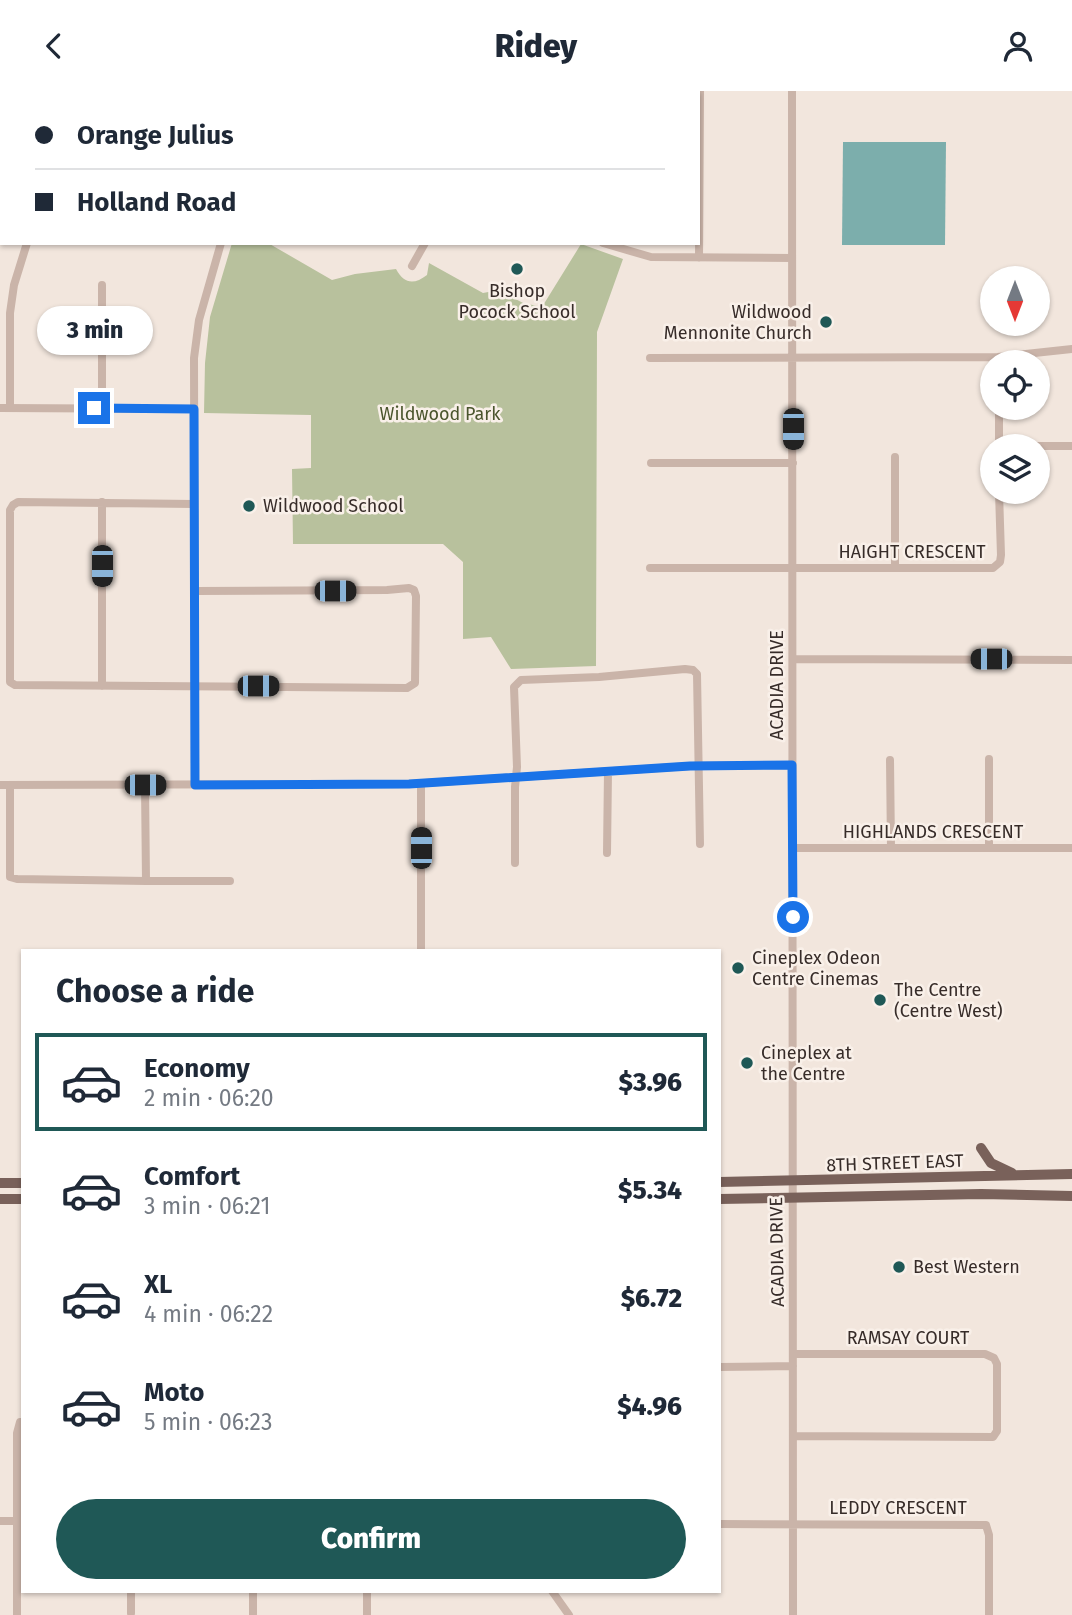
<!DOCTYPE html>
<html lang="en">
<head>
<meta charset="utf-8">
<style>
  :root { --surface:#fff; --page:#f6f6f7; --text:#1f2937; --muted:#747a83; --line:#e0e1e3; --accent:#1f5856 }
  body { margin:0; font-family:"Fira Sans",sans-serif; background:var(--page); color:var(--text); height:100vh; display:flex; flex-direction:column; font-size:26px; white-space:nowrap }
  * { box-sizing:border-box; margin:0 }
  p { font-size:23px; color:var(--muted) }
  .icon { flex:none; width:38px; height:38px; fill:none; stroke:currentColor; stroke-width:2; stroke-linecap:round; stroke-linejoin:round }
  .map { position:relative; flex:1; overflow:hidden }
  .panel { position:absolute; left:21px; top:858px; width:700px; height:644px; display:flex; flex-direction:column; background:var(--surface); border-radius:0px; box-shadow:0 2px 5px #0004 }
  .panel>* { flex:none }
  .banner { position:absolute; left:0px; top:0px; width:700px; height:154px; box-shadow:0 2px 5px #0004; display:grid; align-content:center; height:154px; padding:0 35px; background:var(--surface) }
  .needle { width:46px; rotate:180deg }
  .buttons { position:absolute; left:980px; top:175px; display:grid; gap:14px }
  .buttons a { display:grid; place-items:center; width:70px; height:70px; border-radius:50%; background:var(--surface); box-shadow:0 2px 5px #0004; font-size:35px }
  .end { position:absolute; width:32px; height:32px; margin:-16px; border:9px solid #1a73e8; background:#fff; box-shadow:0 0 0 4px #fff }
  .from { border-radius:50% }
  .bubble { position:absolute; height:49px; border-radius:24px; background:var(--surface); box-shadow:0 2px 5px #0004; font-size:23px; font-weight:800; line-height:49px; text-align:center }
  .car { position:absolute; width:21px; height:42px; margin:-21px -10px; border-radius:9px; box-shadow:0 0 5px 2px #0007; background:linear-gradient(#222 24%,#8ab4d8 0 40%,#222 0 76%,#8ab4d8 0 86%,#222 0) }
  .banner b { display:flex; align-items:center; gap:24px; height:66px; font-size:26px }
  .banner b+b { border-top:2px solid var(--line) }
  .banner i { width:18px; height:18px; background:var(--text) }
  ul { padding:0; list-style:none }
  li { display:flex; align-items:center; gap:21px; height:98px; margin:0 14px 10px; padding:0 21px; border:4px solid transparent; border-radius:0px }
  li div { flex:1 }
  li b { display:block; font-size:26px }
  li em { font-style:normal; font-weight:800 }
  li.current { border-color:var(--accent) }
  li>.icon { width:63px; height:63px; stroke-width:1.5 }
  h2 { padding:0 35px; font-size:32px; line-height:84px }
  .action { display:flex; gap:14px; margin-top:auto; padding:14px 35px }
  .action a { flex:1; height:80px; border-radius:42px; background:var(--accent); color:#fff; font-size:28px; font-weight:800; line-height:80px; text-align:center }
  header { display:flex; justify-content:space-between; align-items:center; height:91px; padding:0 35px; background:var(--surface); font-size:32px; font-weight:800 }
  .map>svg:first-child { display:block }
</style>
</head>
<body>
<header><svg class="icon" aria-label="back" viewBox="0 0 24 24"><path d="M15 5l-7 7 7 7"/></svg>Ridey<svg class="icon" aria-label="person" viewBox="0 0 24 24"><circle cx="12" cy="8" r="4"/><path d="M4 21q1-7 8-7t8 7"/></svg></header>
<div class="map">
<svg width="1072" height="1524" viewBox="0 0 1072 1524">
  <rect width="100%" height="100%" fill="#f2e6dd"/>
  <!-- green -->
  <path fill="#b8c19d" d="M232,152H268L332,189L355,183L396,178C404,193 414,194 427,184L429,172L483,202L499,199L523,212L542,216L581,153L623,168L597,241L596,575L511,578L491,546L463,548V471L443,453H293L292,378L311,377V324L204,322L205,272L210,226Z"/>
  <!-- water -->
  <path fill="#7caeac" d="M843,51H946L945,154H842Z"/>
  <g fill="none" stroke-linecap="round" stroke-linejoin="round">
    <!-- minor -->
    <path stroke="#cab4a9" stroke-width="8" d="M129,0L135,2
      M335,0L338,2
      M536,0L539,2
      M792,0L793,1524
      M300,2L301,0
      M408,2L409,0
      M515,2L517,0
      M603,152L651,166L792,167
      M699,167L700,0
      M412,175L425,152
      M998,266L1072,258
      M650,267L998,266L999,271
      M10,316V222L14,194L27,152
      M0,317L194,318
      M102,317V194
      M999,317V355
      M1038,355H1072
      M895,366V476
      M651,372H793
      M194,413L18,411L13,414L10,419V591L15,594L407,597L415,592L416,505L414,499L409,497L387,499L195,500
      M650,477H993L1000,471L1001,464L999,401
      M793,568L1072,569
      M102,595V411
      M989,668V757
      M890,669L891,757
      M421,693V859
      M0,694L409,693L690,675L792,674
      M10,694V786L17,788L146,790L145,694
      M195,694L194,267L199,229L221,152
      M793,757H1072
      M607,762L608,680
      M515,772V696L517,676L514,596L521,589L599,586L685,578L693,579L697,583L700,753
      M146,790H230
      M793,1263H985L994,1267L997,1273V1340L993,1346L794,1345
      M719,1276L793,1275
      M0,1430H23
      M719,1433L986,1434L989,1444V1524
      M253,1500V1523
      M367,1500V1524
      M552,1500L569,1524
      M131,1522V1500
      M17,1524V1342L20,1331H23"/>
    <!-- major -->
    <path stroke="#79615a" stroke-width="10" d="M981,1057L991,1072L1012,1082
      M719,1091L1072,1083
      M0,1092H23
      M0,1108H23
      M719,1108L981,1103L1072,1105"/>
  </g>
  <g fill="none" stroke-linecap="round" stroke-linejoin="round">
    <!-- route -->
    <path stroke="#1a73e8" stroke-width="9" d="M94,317L194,318L195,694L409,693L690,675L792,674L793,826"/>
  </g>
  <!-- markers -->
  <g fill="#1f5856" stroke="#f9f0e9" stroke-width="2.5">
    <circle cx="517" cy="178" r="7"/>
    <circle cx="826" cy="231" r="7"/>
    <circle cx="249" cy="415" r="7"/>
    <circle cx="738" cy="877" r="7"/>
    <circle cx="880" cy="909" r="7"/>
    <circle cx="747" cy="972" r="7"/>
    <circle cx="899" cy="1176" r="7"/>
  </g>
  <g text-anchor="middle" stroke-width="5" stroke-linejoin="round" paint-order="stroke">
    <!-- poi labels -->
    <g font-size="18" fill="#372c29" stroke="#f9f0e9" text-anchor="start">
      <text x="517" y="206" text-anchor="middle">Bishop<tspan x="517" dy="21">Pocock School</tspan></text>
      <text x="812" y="227" text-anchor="end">Wildwood<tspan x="812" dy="21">Mennonite Church</tspan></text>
      <text x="263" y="421">Wildwood School</text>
      <text x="752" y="873">Cineplex Odeon<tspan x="752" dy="21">Centre Cinemas</tspan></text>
      <text x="894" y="905">The Centre<tspan x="894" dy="21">(Centre West)</tspan></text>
      <text x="761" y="968">Cineplex at<tspan x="761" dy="21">the Centre</tspan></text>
      <text x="913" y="1182">Best Western</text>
    </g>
    <!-- park labels -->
    <g font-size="18" fill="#4a552d" stroke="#f9f0e9">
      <text x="440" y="329">Wildwood Park</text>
    </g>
    <!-- street labels -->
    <g font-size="18" fill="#372c29" stroke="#f9f0e9">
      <text x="912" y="467">HAIGHT CRESCENT</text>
      <text transform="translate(777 594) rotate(-90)" y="6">ACADIA DRIVE</text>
      <text x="933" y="747">HIGHLANDS CRESCENT</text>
      <text transform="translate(895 1072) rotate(-2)" y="6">8TH STREET EAST</text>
      <text transform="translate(777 1161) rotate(-91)" y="6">ACADIA DRIVE</text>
      <text x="908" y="1253">RAMSAY COURT</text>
      <text x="898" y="1423">LEDDY CRESCENT</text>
    </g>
  </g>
</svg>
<div class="buttons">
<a><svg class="needle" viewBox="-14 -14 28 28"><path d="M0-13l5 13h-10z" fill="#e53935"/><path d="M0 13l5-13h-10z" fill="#747a83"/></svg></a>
<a><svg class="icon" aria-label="locate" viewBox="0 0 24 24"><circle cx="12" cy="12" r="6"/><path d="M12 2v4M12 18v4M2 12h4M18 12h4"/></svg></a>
<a><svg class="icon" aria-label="layers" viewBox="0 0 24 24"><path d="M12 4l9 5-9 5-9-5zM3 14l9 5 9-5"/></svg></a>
</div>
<i class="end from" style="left:793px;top:826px"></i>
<i class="end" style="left:94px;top:317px"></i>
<div class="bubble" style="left:37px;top:215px;width:116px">3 min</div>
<i class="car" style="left:793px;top:338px;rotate:180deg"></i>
<i class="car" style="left:102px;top:475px;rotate:180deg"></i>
<i class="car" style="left:335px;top:500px;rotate:90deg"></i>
<i class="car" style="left:991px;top:568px;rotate:270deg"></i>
<i class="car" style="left:258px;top:595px;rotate:90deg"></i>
<i class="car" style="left:145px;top:694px;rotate:90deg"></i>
<i class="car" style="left:421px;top:757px;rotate:0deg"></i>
<div class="banner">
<b><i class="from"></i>Orange Julius</b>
<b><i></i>Holland Road</b>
</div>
<section class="panel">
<h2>Choose a ride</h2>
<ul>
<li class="current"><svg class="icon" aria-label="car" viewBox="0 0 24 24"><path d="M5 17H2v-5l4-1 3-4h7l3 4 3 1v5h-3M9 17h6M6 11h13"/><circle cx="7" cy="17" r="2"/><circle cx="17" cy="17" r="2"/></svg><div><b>Economy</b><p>2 min · 06:20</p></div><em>$3.96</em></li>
<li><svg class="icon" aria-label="car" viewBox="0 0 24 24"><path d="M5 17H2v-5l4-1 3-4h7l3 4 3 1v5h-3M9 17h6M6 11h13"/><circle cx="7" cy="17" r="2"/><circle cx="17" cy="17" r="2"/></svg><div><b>Comfort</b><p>3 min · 06:21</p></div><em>$5.34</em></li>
<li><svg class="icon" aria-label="car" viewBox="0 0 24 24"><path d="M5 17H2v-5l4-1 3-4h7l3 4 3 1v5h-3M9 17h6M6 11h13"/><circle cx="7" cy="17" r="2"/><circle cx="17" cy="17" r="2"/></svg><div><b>XL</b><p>4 min · 06:22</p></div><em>$6.72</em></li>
<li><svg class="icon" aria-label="car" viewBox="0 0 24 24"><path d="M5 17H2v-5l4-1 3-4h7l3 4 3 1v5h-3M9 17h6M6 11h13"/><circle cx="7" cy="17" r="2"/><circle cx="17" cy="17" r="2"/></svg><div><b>Moto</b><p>5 min · 06:23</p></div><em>$4.96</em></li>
</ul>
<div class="action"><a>Confirm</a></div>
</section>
</div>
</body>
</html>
